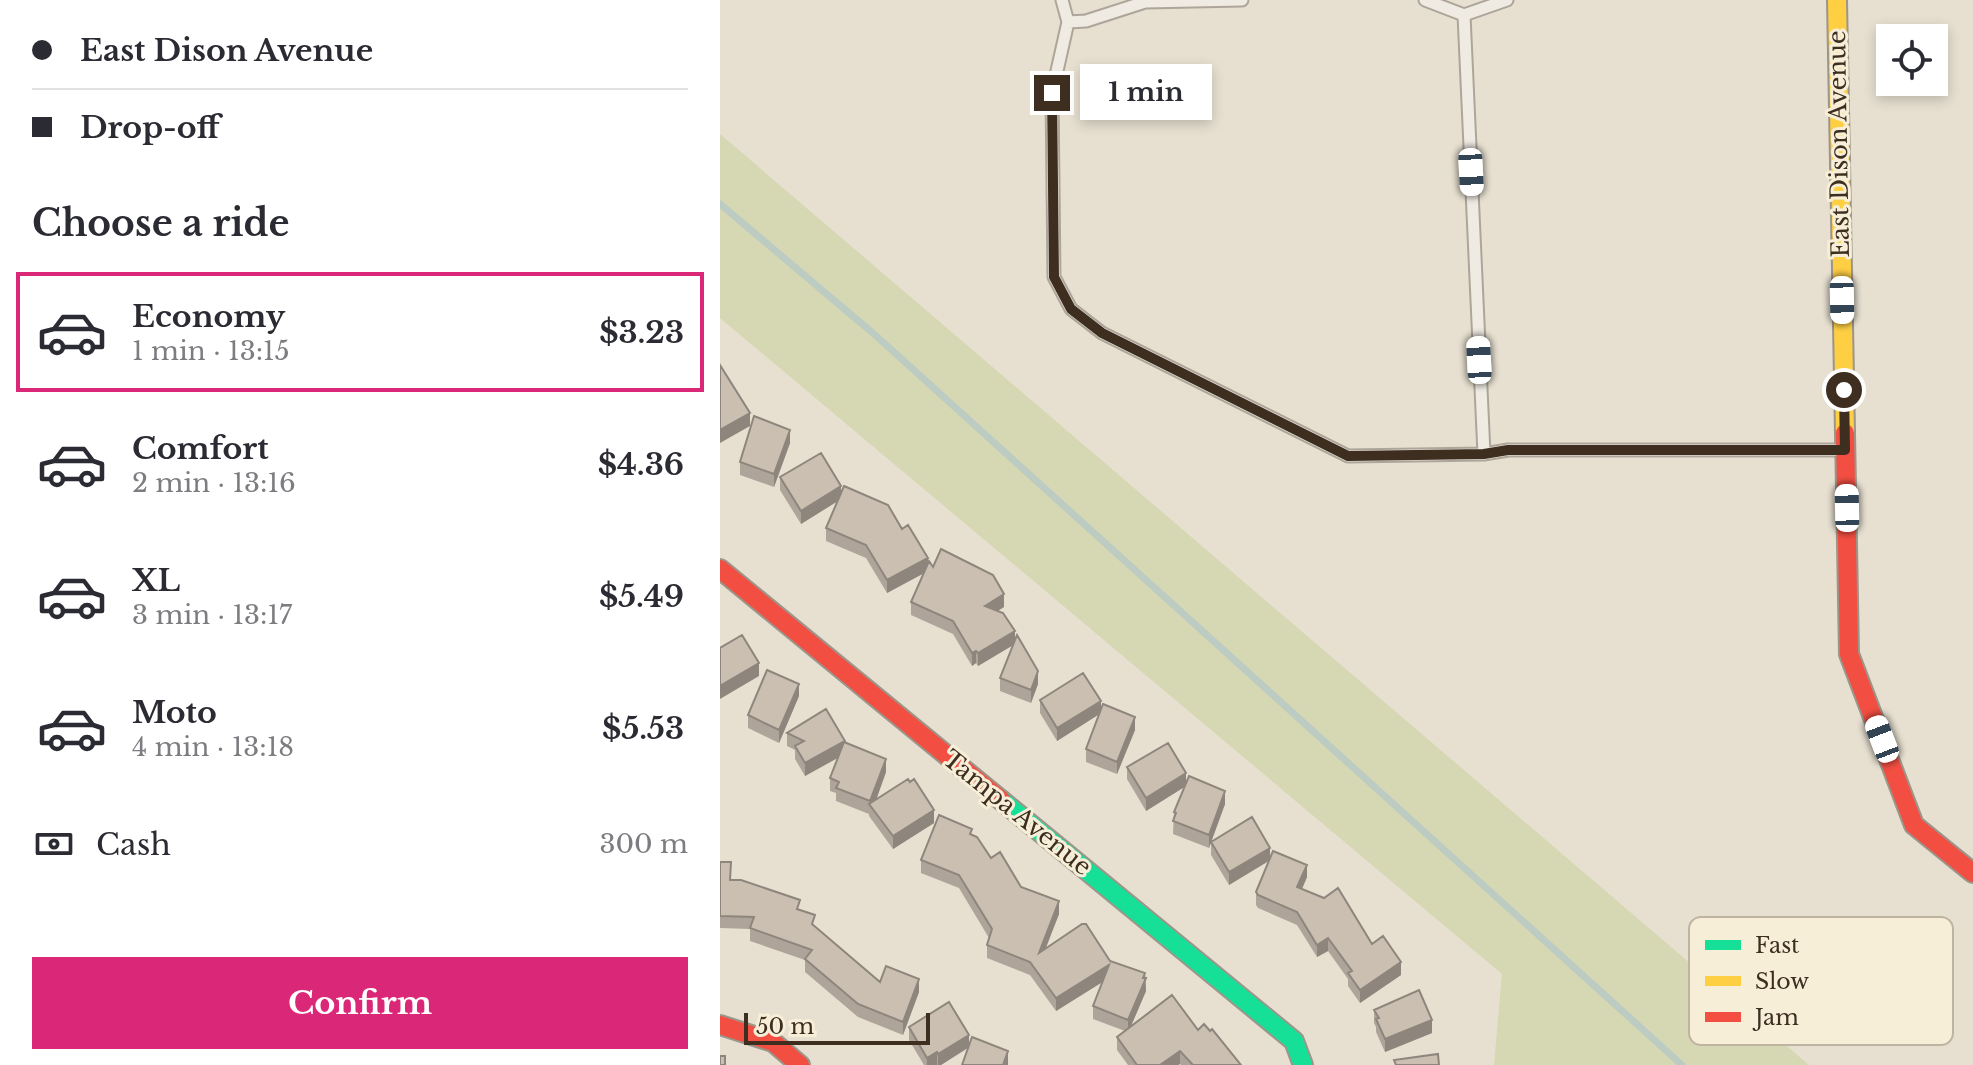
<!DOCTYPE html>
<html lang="en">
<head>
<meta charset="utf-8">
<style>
  :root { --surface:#fff; --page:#f2f2f3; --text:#2b2b33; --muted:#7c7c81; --line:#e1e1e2; --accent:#db2777 }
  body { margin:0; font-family:"Libre Baskerville",serif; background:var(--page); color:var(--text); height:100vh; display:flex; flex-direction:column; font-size:30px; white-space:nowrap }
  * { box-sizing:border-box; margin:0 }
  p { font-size:26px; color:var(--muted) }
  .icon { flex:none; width:44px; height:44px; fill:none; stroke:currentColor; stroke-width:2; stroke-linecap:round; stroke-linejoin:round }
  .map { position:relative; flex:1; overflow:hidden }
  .side { display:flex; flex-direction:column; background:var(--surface); width:720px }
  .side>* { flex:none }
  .guide { display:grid; align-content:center; height:176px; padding:0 32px; background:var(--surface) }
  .fabs { position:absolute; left:1156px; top:24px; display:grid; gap:16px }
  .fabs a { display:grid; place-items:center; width:72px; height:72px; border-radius:0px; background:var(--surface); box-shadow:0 4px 12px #0003; font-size:40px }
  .scale { position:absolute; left:24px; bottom:20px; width:186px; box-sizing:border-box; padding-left:8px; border:4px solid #3d2e20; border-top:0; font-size:22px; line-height:28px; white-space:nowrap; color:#3d2e20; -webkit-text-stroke:6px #f7eed8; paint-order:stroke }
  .end { position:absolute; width:36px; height:36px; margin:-18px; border:10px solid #3d2e20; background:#fff; box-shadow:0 0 0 4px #fff }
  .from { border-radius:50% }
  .bubble { position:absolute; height:56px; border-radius:0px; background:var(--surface); box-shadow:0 4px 12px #0003; font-size:26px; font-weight:700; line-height:56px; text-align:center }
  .car { position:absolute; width:24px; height:48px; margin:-24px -12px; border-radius:10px; box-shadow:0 0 6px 2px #0007; background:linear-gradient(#fff 24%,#345 0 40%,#fff 0 76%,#345 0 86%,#fff 0) }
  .guide b { display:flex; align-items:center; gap:28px; height:76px; font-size:30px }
  .guide b+b { border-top:2px solid var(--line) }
  .guide i { width:20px; height:20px; background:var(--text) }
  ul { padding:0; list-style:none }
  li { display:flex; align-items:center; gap:24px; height:120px; margin:0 16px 12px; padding:0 16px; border:4px solid transparent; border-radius:0px }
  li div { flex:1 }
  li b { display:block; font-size:30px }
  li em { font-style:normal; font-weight:700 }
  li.selected { border-color:var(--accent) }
  li>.icon { width:72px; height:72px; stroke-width:1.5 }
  h2 { padding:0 32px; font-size:36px; line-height:96px }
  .pay { display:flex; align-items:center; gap:20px; height:88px; padding:0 32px; font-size:30px }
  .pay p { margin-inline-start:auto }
  .button { display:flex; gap:16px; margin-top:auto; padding:16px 32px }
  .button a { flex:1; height:92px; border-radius:0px; background:var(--accent); color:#fff; font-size:32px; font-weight:700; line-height:92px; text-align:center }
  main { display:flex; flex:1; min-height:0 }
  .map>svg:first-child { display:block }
</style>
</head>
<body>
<main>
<section class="side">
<div class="guide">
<b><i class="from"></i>East Dison Avenue</b>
<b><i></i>Drop-off</b>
</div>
<h2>Choose a ride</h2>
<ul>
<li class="selected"><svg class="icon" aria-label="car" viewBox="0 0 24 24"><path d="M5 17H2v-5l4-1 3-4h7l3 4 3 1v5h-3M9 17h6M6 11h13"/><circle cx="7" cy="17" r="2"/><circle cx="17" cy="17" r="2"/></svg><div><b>Economy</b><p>1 min · 13:15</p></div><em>$3.23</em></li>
<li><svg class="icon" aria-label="car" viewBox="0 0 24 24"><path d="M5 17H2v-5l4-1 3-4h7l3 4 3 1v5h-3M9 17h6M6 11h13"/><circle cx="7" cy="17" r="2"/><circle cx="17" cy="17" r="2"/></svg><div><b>Comfort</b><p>2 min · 13:16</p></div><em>$4.36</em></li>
<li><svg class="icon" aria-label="car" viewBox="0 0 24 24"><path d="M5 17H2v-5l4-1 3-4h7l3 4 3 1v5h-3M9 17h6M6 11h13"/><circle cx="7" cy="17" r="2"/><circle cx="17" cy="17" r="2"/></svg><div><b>XL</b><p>3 min · 13:17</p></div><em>$5.49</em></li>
<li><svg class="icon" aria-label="car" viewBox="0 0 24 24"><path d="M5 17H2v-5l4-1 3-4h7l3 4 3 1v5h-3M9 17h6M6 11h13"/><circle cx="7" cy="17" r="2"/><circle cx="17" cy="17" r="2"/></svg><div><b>Moto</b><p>4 min · 13:18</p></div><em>$5.53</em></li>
</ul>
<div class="pay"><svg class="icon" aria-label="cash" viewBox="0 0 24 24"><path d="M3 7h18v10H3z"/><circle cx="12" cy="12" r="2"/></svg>Cash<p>300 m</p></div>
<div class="button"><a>Confirm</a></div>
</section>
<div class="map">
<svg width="1253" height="1065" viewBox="0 0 1253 1065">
  <rect width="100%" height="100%" fill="#e7e0d1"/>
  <!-- green -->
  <path fill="#d6d7b3" d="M0,134L1089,1065H774L782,974L0,318Z"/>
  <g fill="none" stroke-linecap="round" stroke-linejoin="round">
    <!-- stream -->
    <path stroke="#bcccc2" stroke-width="7" d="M0,204L154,334L962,1065"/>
    <defs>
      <path id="lane" d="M342,0L348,22L366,21L425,2L522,0
        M705,0L744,15
        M787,0L744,15L764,454L788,450H1121
        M348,22L332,93L334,277L351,309L382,333L628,456L764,454"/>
      <path id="fast" d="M281,800L574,1041L583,1065"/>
      <path id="slow" d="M1117,0L1125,433"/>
      <path id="jam" d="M1125,433L1129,654L1194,825L1253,873
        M0,569L281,800
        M0,1025L53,1042L80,1065"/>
    </defs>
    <!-- lane casing -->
    <use href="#lane" stroke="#ada599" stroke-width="15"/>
    <!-- fast casing -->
    <use href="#fast" stroke="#9c958a" stroke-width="22"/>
    <!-- slow casing -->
    <use href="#slow" stroke="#9c958a" stroke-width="22"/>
    <!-- jam casing -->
    <use href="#jam" stroke="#9c958a" stroke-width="22"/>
    <!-- lane -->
    <use href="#lane" stroke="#efebe3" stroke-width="11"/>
    <!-- fast -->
    <use href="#fast" stroke="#16e098" stroke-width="18"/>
    <!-- slow -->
    <use href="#slow" stroke="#ffcf43" stroke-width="18"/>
    <!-- jam -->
    <use href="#jam" stroke="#f24e42" stroke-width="18"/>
  </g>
  <!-- wall -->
  <path fill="#afa499" d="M70,443L54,487L20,475V462Z
    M60,477L121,493L182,529L208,565L284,607L278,611L318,684L311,703L280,691V678L293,645L258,666L256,663L252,666L233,634L191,615V602L204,573L167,593L146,558L106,541V528L118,501L81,524L60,490Z
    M79,696L59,743L28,728V715Z
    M320,700L381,708L415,730L397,774L366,762V749L378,715L337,741L320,713Z
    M67,733L125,742L166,772L156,799L214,823L173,849L149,816V814L116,801V793L110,791V778L118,757L85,776L75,759V750L67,746Z
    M407,767L466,782L505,804L491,842L550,858L587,877L582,889L652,944L681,975L640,1003L628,986V979L608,951L597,957L577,925L538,908L536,905V892L549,861L509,885L491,855V842L489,848L453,834L454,812L464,787L426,811L407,779Z
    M252,835L271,858L301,887L339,914L325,948L390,961L425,973L426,991L411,1026L478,1030L521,1065H461L460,1064L458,1065H408L397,1050V1037L405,1031L373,1019V1006L382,982L336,1011L310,975L267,958V945L269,938L239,888L201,873V860Z
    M0,862L11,880L80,910L95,926L160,982L199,992L183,1035L138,1017L85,972V960L30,941V929L0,928Z
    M654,1010L712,1033L665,1052L656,1032V1027L654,1023Z
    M189,1027L249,1045L288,1064L248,1048L221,1065H204L189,1040Z"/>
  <!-- shaded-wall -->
  <path fill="#8e867d" d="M30,413V426L0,443V430Z
    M70,430V443L54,487V474Z
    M121,486V499L81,524V511Z
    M208,558V571L167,593V580Z
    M284,594V607L265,618V606Z
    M295,631V644L258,666V653Z
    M256,651V663L252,666V653Z
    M39,663V676L0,699V686Z
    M318,671V684L311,703V690Z
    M79,684V696L59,743V730Z
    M381,701V713L337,741V728Z
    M415,717V730L397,774V762Z
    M125,741V754L85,776V763Z
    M166,759V772L153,809L150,801Z
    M466,773V786L426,811V798Z
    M505,791V804L489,848V835Z
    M214,810V823L173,849V836Z
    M550,848V860L509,885V872Z
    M587,865V877L577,900V887Z
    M339,901V914L319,966V953Z
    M608,938V951L597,957V945Z
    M681,962V975L640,1003V990Z
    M389,965V978L336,1011V998Z
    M425,973L426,991L408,1033V1020Z
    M199,979V992L183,1035V1022Z
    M712,1020V1033L665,1052V1039Z
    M249,1035V1047L221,1065H218V1054Z
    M288,1051V1065H283Z
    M460,1051V1064L458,1065H440Z
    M217,1052V1065H207V1058Z"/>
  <!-- building -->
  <path fill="#cbbfb2" stroke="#8e867d" stroke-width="2" d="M0,365L30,413L0,430Z
    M34,416L70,430L54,474L20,462Z
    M101,453L121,486L81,511L60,477Z
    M124,486L168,505L182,529L188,525L208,558L167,580L146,545L106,528Z
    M221,549L273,575L284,594L265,606L283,613L295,631L258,653L256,651L252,653L233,621L191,602L209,561L213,567Z
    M22,635L39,663L0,686V648Z
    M297,635L318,671L311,690L280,678Z
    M47,670L79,684L59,730L28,715Z
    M363,673L381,701L337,728L320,700Z
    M383,704L415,717L397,762L366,749Z
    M106,709L125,741L85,763L75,746L84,741L67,733Z
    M124,742L166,759L150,801L116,788L119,782L110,778Z
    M448,743L466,773L426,798L407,767Z
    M469,776L505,791L489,835L453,821L456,813L454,812Z
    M188,779L190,782L194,779L214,810L173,836L149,804Z
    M219,815L252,829L250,834L257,837L271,858L280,852L301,887L339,901L319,953L362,924H366L390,961L425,973L423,978H426L408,1020L373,1006L389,965L336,998L310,962L267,945L272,929L239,875L201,860Z
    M532,817L550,848L509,872L491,842Z
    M553,851L587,865L577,887L604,898L618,888L652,944L663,936L681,962L640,990L628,973L632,971L608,938L597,945L577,912L538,895L536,892Z
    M0,862H11L10,880H21L80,900L77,909L95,915L92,924L160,982L166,966L199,979L183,1022L138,1004L85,959L92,950L30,928L34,917L0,916Z
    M699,990L712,1020L665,1039L656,1019L659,1018L654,1010Z
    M452,995L478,1030L484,1024L490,1031L492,1029L521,1065H473L460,1051L440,1065H417L397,1037Z
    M229,1002L249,1035L218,1054L217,1052L207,1058L189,1027Z
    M252,1037L288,1051L283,1065H242Z
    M718,1054L719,1065H676L674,1060Z
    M0,1056H5V1065H0Z"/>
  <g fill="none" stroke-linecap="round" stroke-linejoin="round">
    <!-- route -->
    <path stroke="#3d2e20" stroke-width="10" d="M332,93L334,277L351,309L382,333L628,456L764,454L788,450H1125L1124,390"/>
  </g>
  <g text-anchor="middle" stroke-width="6" stroke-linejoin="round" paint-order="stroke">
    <!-- street labels -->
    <g font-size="24" fill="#3d2e20" stroke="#f7eed8">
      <text transform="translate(1119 144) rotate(-91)" y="8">East Dison Avenue</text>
      <text transform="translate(297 813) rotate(39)" y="8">Tampa Avenue</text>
    </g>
  </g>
  <!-- legend -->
  <rect x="969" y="917" width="264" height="128" rx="12" fill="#f7eed8" stroke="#bfb4a1" stroke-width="2"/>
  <rect x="985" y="940" width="36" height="10" fill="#16e098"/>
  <rect x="985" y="976" width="36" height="10" fill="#ffcf43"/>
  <rect x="985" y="1012" width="36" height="10" fill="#f24e42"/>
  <g font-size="22" fill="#3d2e20">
    <text x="1035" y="953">Fast</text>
    <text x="1035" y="989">Slow</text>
    <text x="1035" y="1025">Jam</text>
  </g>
</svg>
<div class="fabs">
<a><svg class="icon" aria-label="locate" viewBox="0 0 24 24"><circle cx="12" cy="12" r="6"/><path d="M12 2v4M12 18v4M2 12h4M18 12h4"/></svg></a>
</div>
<div class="scale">50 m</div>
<i class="end from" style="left:1124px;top:390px"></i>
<i class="end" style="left:332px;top:93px"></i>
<div class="bubble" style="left:360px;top:64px;width:132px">1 min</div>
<i class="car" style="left:751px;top:172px;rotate:177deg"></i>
<i class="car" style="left:1122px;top:300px;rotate:179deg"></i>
<i class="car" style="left:759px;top:360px;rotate:357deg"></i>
<i class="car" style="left:1127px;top:508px;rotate:359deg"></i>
<i class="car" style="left:1162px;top:739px;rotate:339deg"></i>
</div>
</main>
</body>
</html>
